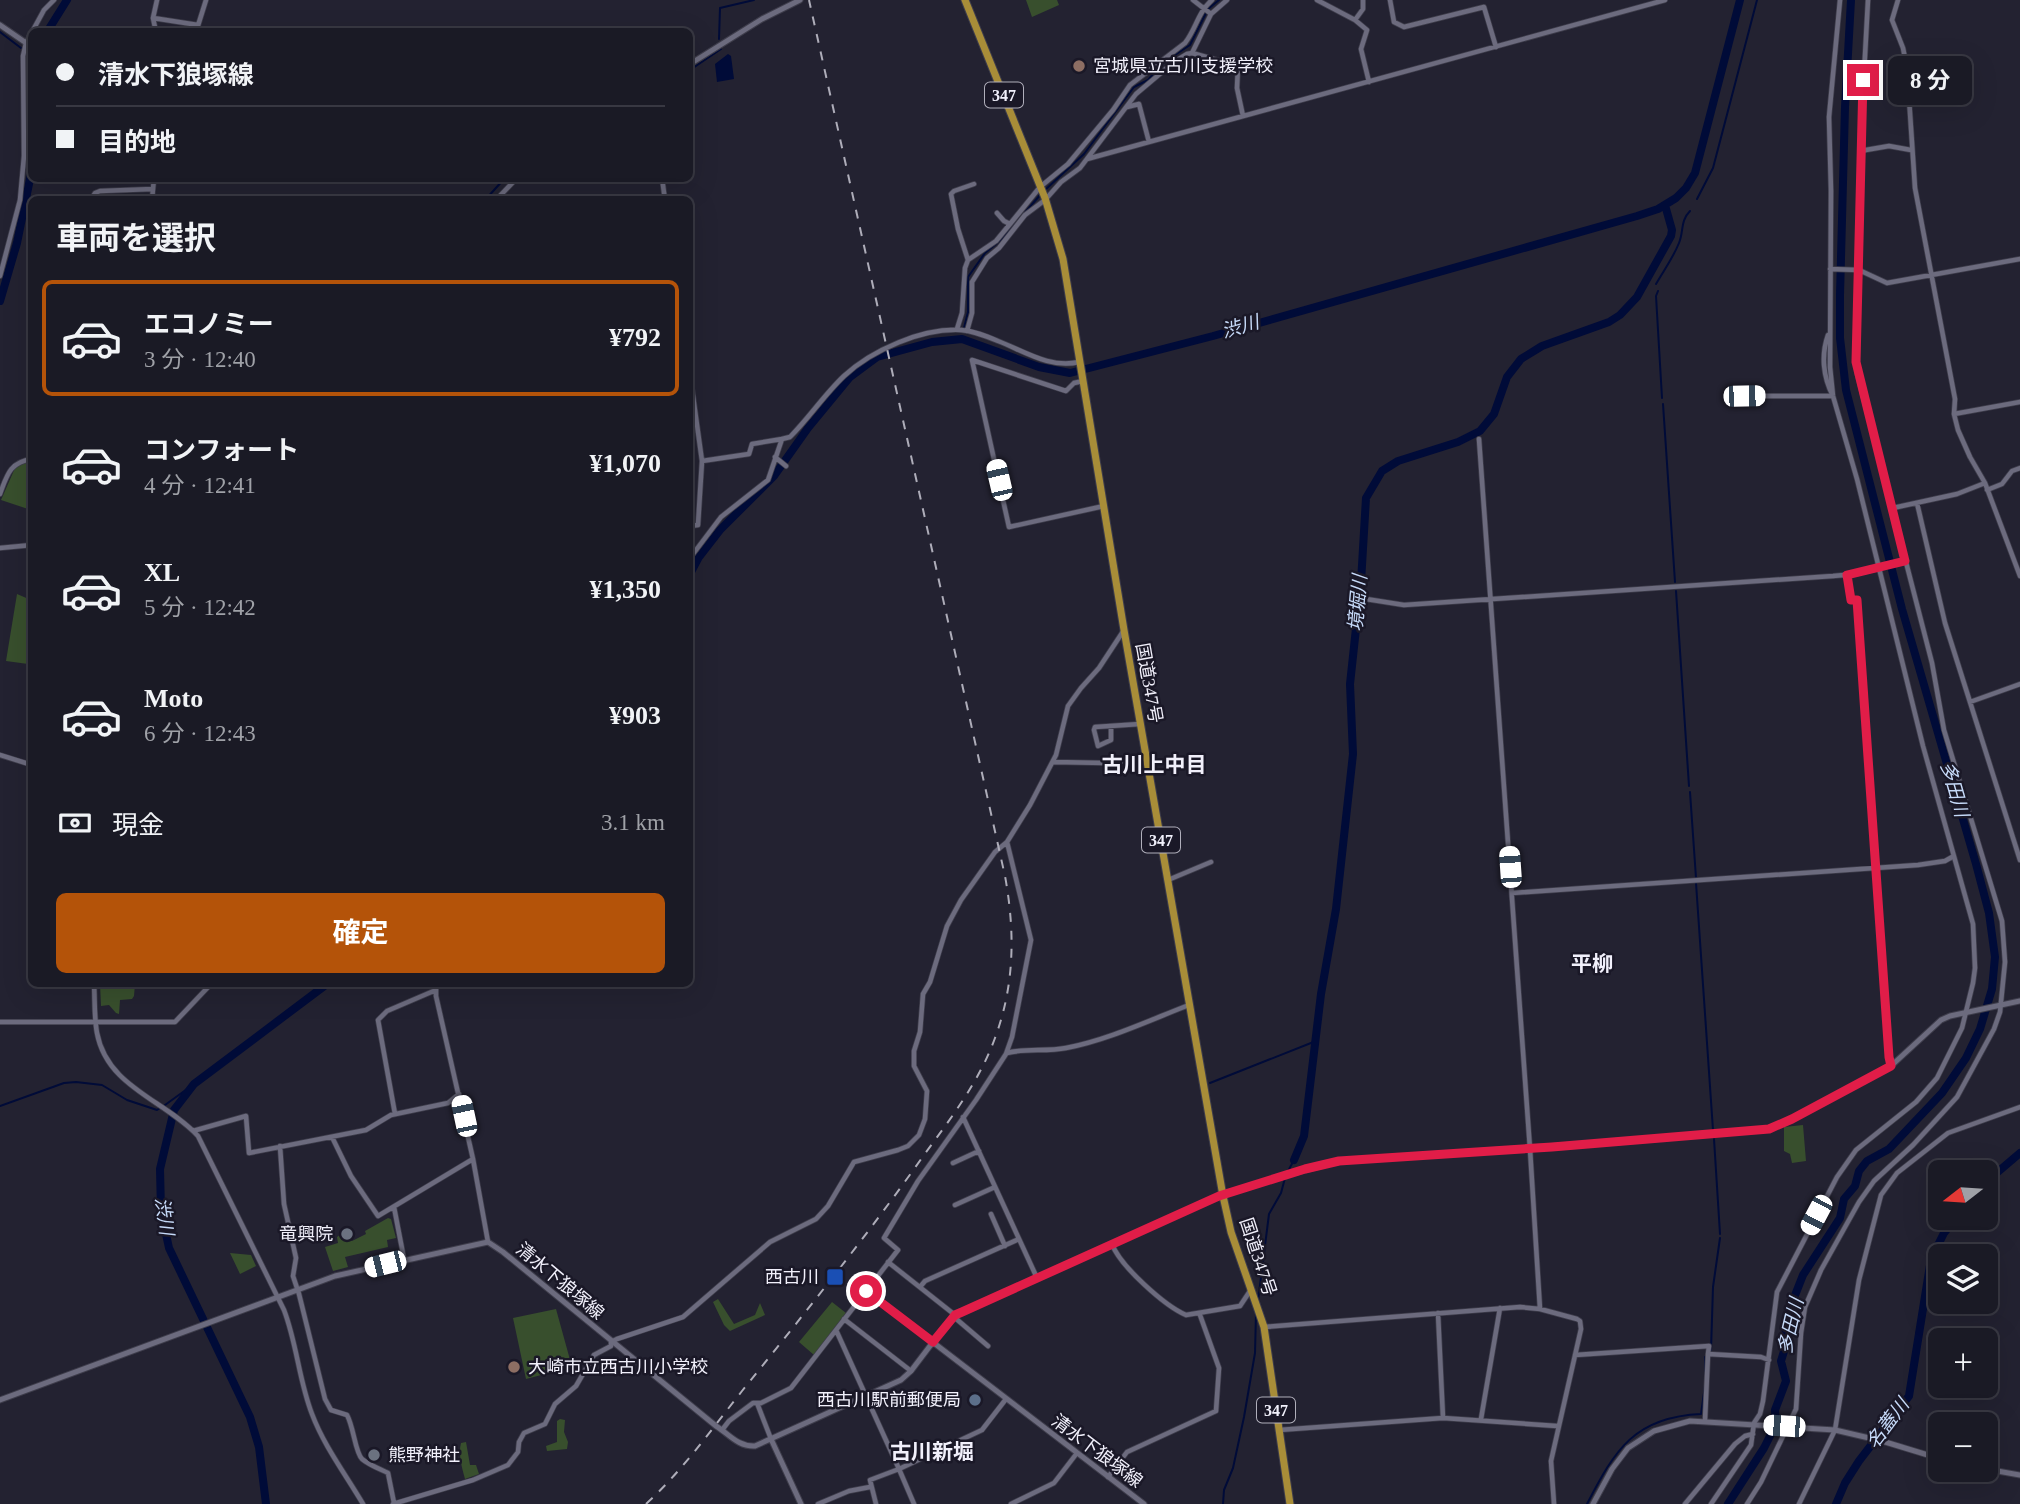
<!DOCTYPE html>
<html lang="ja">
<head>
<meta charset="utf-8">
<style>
  :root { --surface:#1a1a25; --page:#23232d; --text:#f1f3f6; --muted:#9fa1a7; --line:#383842; --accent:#b45309 }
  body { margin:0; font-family:"Times New Roman","Noto Sans JP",serif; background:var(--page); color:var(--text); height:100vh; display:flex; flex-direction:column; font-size:26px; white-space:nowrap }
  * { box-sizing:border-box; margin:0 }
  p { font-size:23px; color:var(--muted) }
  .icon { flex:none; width:38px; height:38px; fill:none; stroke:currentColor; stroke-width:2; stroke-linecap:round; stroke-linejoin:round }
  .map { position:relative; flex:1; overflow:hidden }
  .details { position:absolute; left:28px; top:196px; width:665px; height:791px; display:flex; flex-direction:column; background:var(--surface); border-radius:10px; box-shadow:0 7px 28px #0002,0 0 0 2px var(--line) }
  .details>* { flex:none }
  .guide { position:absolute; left:28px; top:28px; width:665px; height:154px; border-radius:10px; box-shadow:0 7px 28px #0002,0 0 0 2px var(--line); display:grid; align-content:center; height:154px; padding:0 28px; background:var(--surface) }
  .needle { width:46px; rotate:253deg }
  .tools { position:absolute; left:1928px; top:1160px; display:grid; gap:14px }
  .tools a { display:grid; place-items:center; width:70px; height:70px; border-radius:10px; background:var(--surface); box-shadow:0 7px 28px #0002,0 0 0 2px var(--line); font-size:35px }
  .end { position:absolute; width:32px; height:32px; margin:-16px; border:9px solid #e11d48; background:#fff; box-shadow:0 0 0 4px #fff }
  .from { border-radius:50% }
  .bubble { position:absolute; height:49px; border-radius:10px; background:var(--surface); box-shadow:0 7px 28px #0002,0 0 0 2px var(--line); font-size:23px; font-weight:700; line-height:49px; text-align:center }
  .car { position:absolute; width:21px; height:42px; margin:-21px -10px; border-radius:9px; box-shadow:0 0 5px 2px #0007; background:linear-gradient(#fff 24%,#345 0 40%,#fff 0 76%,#345 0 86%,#fff 0) }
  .guide b { display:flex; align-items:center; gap:24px; height:66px; font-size:26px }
  .guide b+b { border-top:2px solid var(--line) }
  .guide i { width:18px; height:18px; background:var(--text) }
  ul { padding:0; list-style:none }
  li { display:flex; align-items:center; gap:21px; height:116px; margin:0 14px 10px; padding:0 14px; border:4px solid transparent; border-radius:10px }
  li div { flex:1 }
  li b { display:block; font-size:26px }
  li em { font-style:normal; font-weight:700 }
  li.selected { border-color:var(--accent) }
  li>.icon { width:63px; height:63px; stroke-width:1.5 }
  h2 { padding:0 28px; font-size:32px; line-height:84px }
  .pay { display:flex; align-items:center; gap:18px; height:77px; padding:0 28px; font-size:26px }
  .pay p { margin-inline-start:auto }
  .button { display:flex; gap:14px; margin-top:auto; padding:14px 28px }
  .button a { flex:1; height:80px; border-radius:10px; background:var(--accent); color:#fff; font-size:28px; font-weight:700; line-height:80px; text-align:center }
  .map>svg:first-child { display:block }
</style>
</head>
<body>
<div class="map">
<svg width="2020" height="1504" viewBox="0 0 2020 1504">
  <rect width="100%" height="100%" fill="#232231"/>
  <!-- green -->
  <path fill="#384f2d" d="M1026,0H1057L1059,5L1032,17Z
    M31,461V510L1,500L15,468L19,464Z
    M17,594L31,600V683L28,664L6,661Z
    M100,984L111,989H114L115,984H135L134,996L132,999L120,1000L119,1014L116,1013L109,1005L101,1006Z
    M1803,1125L1806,1161L1792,1163L1790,1154L1784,1151V1127Z
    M388,1218L391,1219L396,1238L387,1240L388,1247L345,1257L348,1267L333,1271L325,1247L338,1243L337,1237L344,1232L348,1240L352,1241L366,1234L365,1231Z
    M230,1253L251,1255L256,1266L240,1274Z
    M718,1299L734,1324L755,1315L760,1303L765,1315L730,1331L724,1325L713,1302Z
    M832,1302L846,1313L814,1355L799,1342Z
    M556,1309L572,1367L526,1379L513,1318Z
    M560,1419L565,1420L564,1432L568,1442L567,1449L547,1451L546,1446L557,1442V1421Z
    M466,1442L470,1465H476L479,1474L465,1479C462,1468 458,1454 461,1443Z"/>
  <!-- water -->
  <path fill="#000b38" d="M728,54L731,56L734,79L717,82L715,64Z"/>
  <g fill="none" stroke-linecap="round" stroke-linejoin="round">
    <!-- stream -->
    <path stroke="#000b38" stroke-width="2" d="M0,32L21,48
      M719,39L720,8L754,0
      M690,70L721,49
      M1045,190L1084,154L1134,87L1148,80L1163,63L1190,45L1208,9L1219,0
      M1697,199L1713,168L1757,0
      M485,200L505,178
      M1656,284C1664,270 1673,258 1679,243C1684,231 1680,221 1690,211
      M1658,291L1656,296L1662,398
      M964,328L968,312V277L985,253L1002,239L1041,194
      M1663,404L1675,582
      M1676,591L1689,786
      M1690,792L1696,878
      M1696,883L1713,1130
      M1210,1083L1316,1041
      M165,1105L194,1084
      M0,1106L64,1083L76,1082L102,1085L127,1100L157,1110L160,1108
      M1714,1139L1720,1234
      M1287,1173L1294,1160
      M1258,1301L1269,1214L1281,1193L1285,1178
      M1711,1350L1713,1287L1720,1238
      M1705,1377V1357
      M1223,1504L1224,1490L1233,1468L1244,1417L1255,1353L1256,1313
      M1587,1504C1615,1450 1634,1417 1701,1414L1705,1386"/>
    <!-- river -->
    <path stroke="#000b38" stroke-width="8" d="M47,32L67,0
      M32,70L29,83L32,123
      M0,301L17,243L32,169
      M690,574L699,557L720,530L774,476L808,428L850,377L877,357L932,342L962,339L1039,367L1070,373L1213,336L1637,216L1658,209L1676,198L1686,188L1695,173L1740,0
      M1294,1160L1304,1136L1321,994L1336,909L1353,754L1350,684L1361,582L1366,498L1382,471L1398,461L1458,442L1480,431L1494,414L1507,377L1521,359L1542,346L1609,322L1620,315L1637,297L1671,236L1672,230L1665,205
      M1986,1182L2020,1153
      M266,1504L259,1447L250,1417L169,1248L161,1211L160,1169L174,1110L194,1084L327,984
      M1728,1504L1764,1448L1776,1424L1775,1410L1786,1381L1781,1361L1785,1348L1786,1326L1790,1308L1803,1275L1840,1218L1844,1199L1855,1186L1859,1171L1867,1161L1889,1149L1942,1093L1966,1058L1980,1029L1992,989L1995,957L1989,913L1976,864L1902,609L1846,390L1840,338V295L1845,107L1851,0
      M1836,1504L1845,1483L1859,1461L1909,1396L1931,1259L1944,1233L1956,1218"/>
    <defs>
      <path id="street" d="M1193,0L1211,14
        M1317,0L1355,20L1367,30L1361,49L1369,82
        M1390,0L1394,22L1404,27L1484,7L1496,47
        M1898,0L1892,20L1903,48L1907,68L1915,188L1955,399L1954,414L1958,430L1970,457L1985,483L2020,576
        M153,18L198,25
        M1355,20L1363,9V0
        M32,32L44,10L54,0
        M156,32L153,18L157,0
        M196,32L206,0
        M1192,53L1238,66L1237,88L1243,116
        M1127,107L1139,104L1149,142
        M1860,151L1889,146L1911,150
        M1087,159L1665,0
        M662,178L665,200
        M91,200L95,193L100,191L153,189
        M152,200L154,178
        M496,200L517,178
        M997,213L1004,221L1010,224L1040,187L1068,164L1113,110L1130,85L1185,43C1196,29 1198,12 1212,0
        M968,260L958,229L951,194L954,191L974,184
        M1830,269L1859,270L1887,283L2020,259
        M0,276L20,200L24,156L23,56L26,43L32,32
        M957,329L962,313L965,268L968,260L996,241L1010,224
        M967,331L972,313V282L987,258L999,248L1025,215L1045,200L1061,182L1080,168L1136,94L1174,62L1187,54L1192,53L1211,14L1227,0
        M690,374L702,461L698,525L690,526
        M1083,381L1074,383L1066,391L972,360L1009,527L1104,506
        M1744,396H1833C1823,377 1821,355 1828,335
        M1954,414L2020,402
        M1479,439L1530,1149L1540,1309
        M775,457L786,466
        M702,461L749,454L752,444L782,439
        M1987,490L2002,484L2012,471L2020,468
        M0,494C7,475 10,462 32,459
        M1917,503L1945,623L2020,860
        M1893,508L1957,494L1985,483
        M0,548L32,545
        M690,558L721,517L768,480L782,439L790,437C809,418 824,395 844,376C872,350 922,328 961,330C974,331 986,336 998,341C1024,351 1050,369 1079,362
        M1847,575L1851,600H1857L1889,1057L1891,1066
        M1366,599L1404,605L1833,576L1855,574L1905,561
        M1970,702L2020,684
        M1111,727V740L1098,746L1094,730L1095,727L1140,724
        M0,755L32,765
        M1053,762L1106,763L1146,758
        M1168,880L1211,862
        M1512,893L1918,865L1945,861L1952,857
        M94,984C95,1000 94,1017 97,1033C107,1087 165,1100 198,1136L284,1310C297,1344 299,1381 312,1414C324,1446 346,1475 363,1504
        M436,984V996L473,1159L488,1242
        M0,1022H175L211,984
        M1007,1053C1026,1048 1046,1052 1066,1048C1108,1040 1150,1020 1189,1005
        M395,1114L378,1020L387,1011L436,990
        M963,1117L1037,1278
        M193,1131L246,1116L249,1153L366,1130L391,1115L448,1103L459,1094
        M332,1137L351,1176L378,1216L473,1159
        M280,1146L284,1204L296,1258L293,1276L299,1294L325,1399L331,1410L347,1415C354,1428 355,1452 362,1459C369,1465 380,1469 388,1473L394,1503
        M953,1163L979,1151
        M955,1205L995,1187
        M394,1207L404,1259
        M991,1214L1005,1246
        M1112,1244C1120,1266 1165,1306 1186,1315L1240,1306L1250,1291
        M888,1262L955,1315
        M920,1287L925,1281L1019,1239
        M1438,1313L1443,1418
        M954,1317L988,1346
        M844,1319L911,1371
        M1264,1327L1520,1307L1540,1309L1577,1319L1580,1321L1581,1329L1551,1461L1554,1504
        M836,1330L899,1469L870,1480L876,1504
        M933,1342L955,1315L962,1312L1219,1196L1293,1173
        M1575,1355L1709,1346L1708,1354L1761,1357L1769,1360
        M757,1403L771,1439
        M1481,1419L1500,1308
        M1705,1420L1708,1354
        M722,1430L729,1421L753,1403H761L791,1388L898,1250L884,1238L918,1181L976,1100L1006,1054L1012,1037L1031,940L1007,842
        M1279,1430L1443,1418L1557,1426
        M1108,1477L1127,1452L1216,1411L1219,1368L1200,1315
        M393,1504L473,1480L508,1465L518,1452L519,1442L524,1433L545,1424L555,1404L576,1386L594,1355L611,1346V1342L617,1339L683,1317L770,1242L816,1219L828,1206L854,1162L898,1150L908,1146L919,1135L925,1119L927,1091L914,1066V1051L920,1032L923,994L930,982L947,926L961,900L995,852L1007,842L1030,805L1056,755L1068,706L1081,688L1099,668L1124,630
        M818,1504L849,1491L870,1487
        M914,1504L899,1469L982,1430L1006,1399
        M1011,1504L1054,1483L1077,1453
        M1685,1504L1735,1444L1745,1436L1753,1434
        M1711,1504L1751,1445L1754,1423L1760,1414L1763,1401L1777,1292L1837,1177L1856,1150L1916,1102L1937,1078L1962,1028L1973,983L1975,968L1973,924L1923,746L1857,479L1833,396L1830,367L1831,191L1829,117L1840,0
        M1747,1504L1761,1482L1796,1409L1801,1333L1805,1307L1821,1270L1859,1202L1874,1181L1913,1145L1957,1097L1994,1029L2000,1012L2005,962L2002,921L1944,730L1932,663L1857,372L1861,130L1868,0
        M1799,1504L1835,1430L1859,1280L1881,1195L1897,1173L1948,1133L2020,1107"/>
      <path id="secondary" d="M0,25L32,47
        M690,64L762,19L800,0
        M1293,1173L1339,1161L1617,1142L1769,1129L1792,1119L1891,1066L1941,1020L1950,1016L2020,1001
        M866,1291L1144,1504
        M0,1400L335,1276L488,1242L503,1252L716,1426C729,1434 738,1447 755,1446L901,1380L911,1371L933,1342
        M771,1439L801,1504
        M1986,1469L2020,1475
        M1593,1504L1612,1469L1628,1448L1654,1431L1690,1421L1835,1430L1882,1441L1941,1459"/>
      <path id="highway" d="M965,0L1045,198L1063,259L1124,630L1223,1196L1231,1232L1264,1327L1290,1504"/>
    </defs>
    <!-- street casing -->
    <use href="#street" stroke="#3e3d4b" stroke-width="6"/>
    <!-- secondary casing -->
    <use href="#secondary" stroke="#3e3d4b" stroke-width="7"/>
    <!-- highway casing -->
    <use href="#highway" stroke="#3e3d4b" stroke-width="9"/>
    <!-- street -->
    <use href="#street" stroke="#6c6b7e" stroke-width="4.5"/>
    <!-- secondary -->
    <use href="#secondary" stroke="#6c6b7e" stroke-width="5"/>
    <!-- highway -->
    <use href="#highway" stroke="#a88d38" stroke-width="7"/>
    <!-- rail -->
    <path stroke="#aeadb9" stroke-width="2" stroke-dasharray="9 9" stroke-linecap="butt" d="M646,1504C683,1470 711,1430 742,1391C805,1313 866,1237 924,1155C951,1118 979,1082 995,1038C1015,984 1015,931 1005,876L809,0"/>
  </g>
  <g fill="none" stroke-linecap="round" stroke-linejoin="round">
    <!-- route -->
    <path stroke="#e11d48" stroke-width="9" d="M866,1291L933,1342L955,1315L962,1312L1219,1196L1305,1169L1339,1161L1552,1147L1769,1129L1792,1119L1891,1066L1889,1057L1857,600H1851L1847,575L1905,561L1856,362L1863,80"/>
  </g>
  <!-- markers -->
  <g fill="#8d6e63" stroke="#1a1827" stroke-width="2.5">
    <circle cx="1079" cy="66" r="7"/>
    <circle cx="514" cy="1367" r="7"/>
  </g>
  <g fill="#6b7280" stroke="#1a1827" stroke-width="2.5">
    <circle cx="347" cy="1234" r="7"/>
    <circle cx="374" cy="1455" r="7"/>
  </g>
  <rect fill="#1a4fb4" stroke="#1a1827" stroke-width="2.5" x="826" y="1268" width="18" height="18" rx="3.5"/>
  <circle fill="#5c6f8a" stroke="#1a1827" stroke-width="2.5" cx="975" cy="1400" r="7"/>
  <g text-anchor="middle" stroke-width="5" stroke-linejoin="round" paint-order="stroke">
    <!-- shield labels -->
    <g fill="#1a1827" stroke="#b0afbb" stroke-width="2">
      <rect x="985" y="82.5" width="38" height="25" rx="5"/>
      <rect x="1142" y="827.5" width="38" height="25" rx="5"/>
      <rect x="1257" y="1397.5" width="38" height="25" rx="5"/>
    </g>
    <g font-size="16" font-weight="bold" fill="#f1f0fb">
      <text x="1004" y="101">347</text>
      <text x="1161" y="846">347</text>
      <text x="1276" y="1416">347</text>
    </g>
    <!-- poi labels -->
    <g font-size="18" fill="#f1f0fb" stroke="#1a1827" text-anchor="start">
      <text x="1093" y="72">宮城県立古川支援学校</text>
      <text x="333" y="1240" text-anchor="end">竜興院</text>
      <text x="819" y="1283" text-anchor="end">西古川</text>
      <text x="528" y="1373">大崎市立西古川小学校</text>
      <text x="961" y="1406" text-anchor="end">西古川駅前郵便局</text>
      <text x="388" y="1461">熊野神社</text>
    </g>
    <!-- street labels -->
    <g font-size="18" fill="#f1f0fb" stroke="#1a1827">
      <text transform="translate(1149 683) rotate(80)" y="6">国道347号</text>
      <text transform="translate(1258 1257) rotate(72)" y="6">国道347号</text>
      <text transform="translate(560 1281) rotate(40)" y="6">清水下狼塚線</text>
      <text transform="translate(1097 1451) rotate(37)" y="6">清水下狼塚線</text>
    </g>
    <!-- water labels -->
    <g font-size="19" font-style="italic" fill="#c6daf9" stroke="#1a1827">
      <text transform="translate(1240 326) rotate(-16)" y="7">渋川</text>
      <text transform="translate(1357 603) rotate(-85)" y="7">境堀川</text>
      <text transform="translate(1955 789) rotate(74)" y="7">多田川</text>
      <text transform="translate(165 1216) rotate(82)" y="7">渋川</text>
      <text transform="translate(1790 1326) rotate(-77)" y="7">多田川</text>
      <text transform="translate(1887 1423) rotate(-53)" y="7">名蓋川</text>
    </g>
    <!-- quarter labels -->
    <g font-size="21" font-weight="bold" fill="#f1f0fb" stroke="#1a1827">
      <text x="1154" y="772">古川上中目</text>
      <text x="1592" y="971">平柳</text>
      <text x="932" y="1459">古川新堀</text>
    </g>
  </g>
</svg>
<div class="tools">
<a><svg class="needle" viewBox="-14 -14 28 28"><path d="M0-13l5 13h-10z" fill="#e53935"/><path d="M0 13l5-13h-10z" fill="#9fa1a7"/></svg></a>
<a><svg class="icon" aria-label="layers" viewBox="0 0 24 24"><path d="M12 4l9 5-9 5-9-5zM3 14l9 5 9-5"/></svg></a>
<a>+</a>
<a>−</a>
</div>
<i class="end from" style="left:866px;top:1291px"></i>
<i class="end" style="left:1863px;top:80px"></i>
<div class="bubble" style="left:1888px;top:56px;width:84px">8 分</div>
<i class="car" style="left:1744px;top:396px;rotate:89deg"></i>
<i class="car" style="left:999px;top:480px;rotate:347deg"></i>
<i class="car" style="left:1510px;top:867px;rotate:356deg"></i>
<i class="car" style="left:464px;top:1116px;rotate:348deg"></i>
<i class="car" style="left:1816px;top:1215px;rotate:208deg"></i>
<i class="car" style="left:385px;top:1264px;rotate:256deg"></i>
<i class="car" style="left:1784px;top:1426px;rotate:274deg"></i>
<div class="guide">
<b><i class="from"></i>清水下狼塚線</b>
<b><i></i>目的地</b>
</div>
<section class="details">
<h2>車両を選択</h2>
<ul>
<li class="selected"><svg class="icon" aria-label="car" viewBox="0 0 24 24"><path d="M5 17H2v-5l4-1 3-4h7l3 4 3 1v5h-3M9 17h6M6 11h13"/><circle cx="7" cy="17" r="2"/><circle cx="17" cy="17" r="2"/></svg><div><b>エコノミー</b><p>3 分 · 12:40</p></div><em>¥792</em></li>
<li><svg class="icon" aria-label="car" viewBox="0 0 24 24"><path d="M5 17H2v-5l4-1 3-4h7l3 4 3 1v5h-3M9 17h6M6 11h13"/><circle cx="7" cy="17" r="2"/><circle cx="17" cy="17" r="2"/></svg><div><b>コンフォート</b><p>4 分 · 12:41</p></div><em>¥1,070</em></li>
<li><svg class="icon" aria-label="car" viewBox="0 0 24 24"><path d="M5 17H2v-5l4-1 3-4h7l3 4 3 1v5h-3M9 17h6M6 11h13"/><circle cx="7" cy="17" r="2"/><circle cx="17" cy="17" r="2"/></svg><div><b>XL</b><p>5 分 · 12:42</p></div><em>¥1,350</em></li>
<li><svg class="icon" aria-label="car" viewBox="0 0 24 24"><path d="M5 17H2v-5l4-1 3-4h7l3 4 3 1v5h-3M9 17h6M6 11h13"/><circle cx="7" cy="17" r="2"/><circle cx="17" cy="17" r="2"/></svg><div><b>Moto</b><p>6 分 · 12:43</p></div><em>¥903</em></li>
</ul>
<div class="pay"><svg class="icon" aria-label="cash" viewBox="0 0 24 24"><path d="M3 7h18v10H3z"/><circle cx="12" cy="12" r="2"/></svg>現金<p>3.1 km</p></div>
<div class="button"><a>確定</a></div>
</section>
</div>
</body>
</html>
